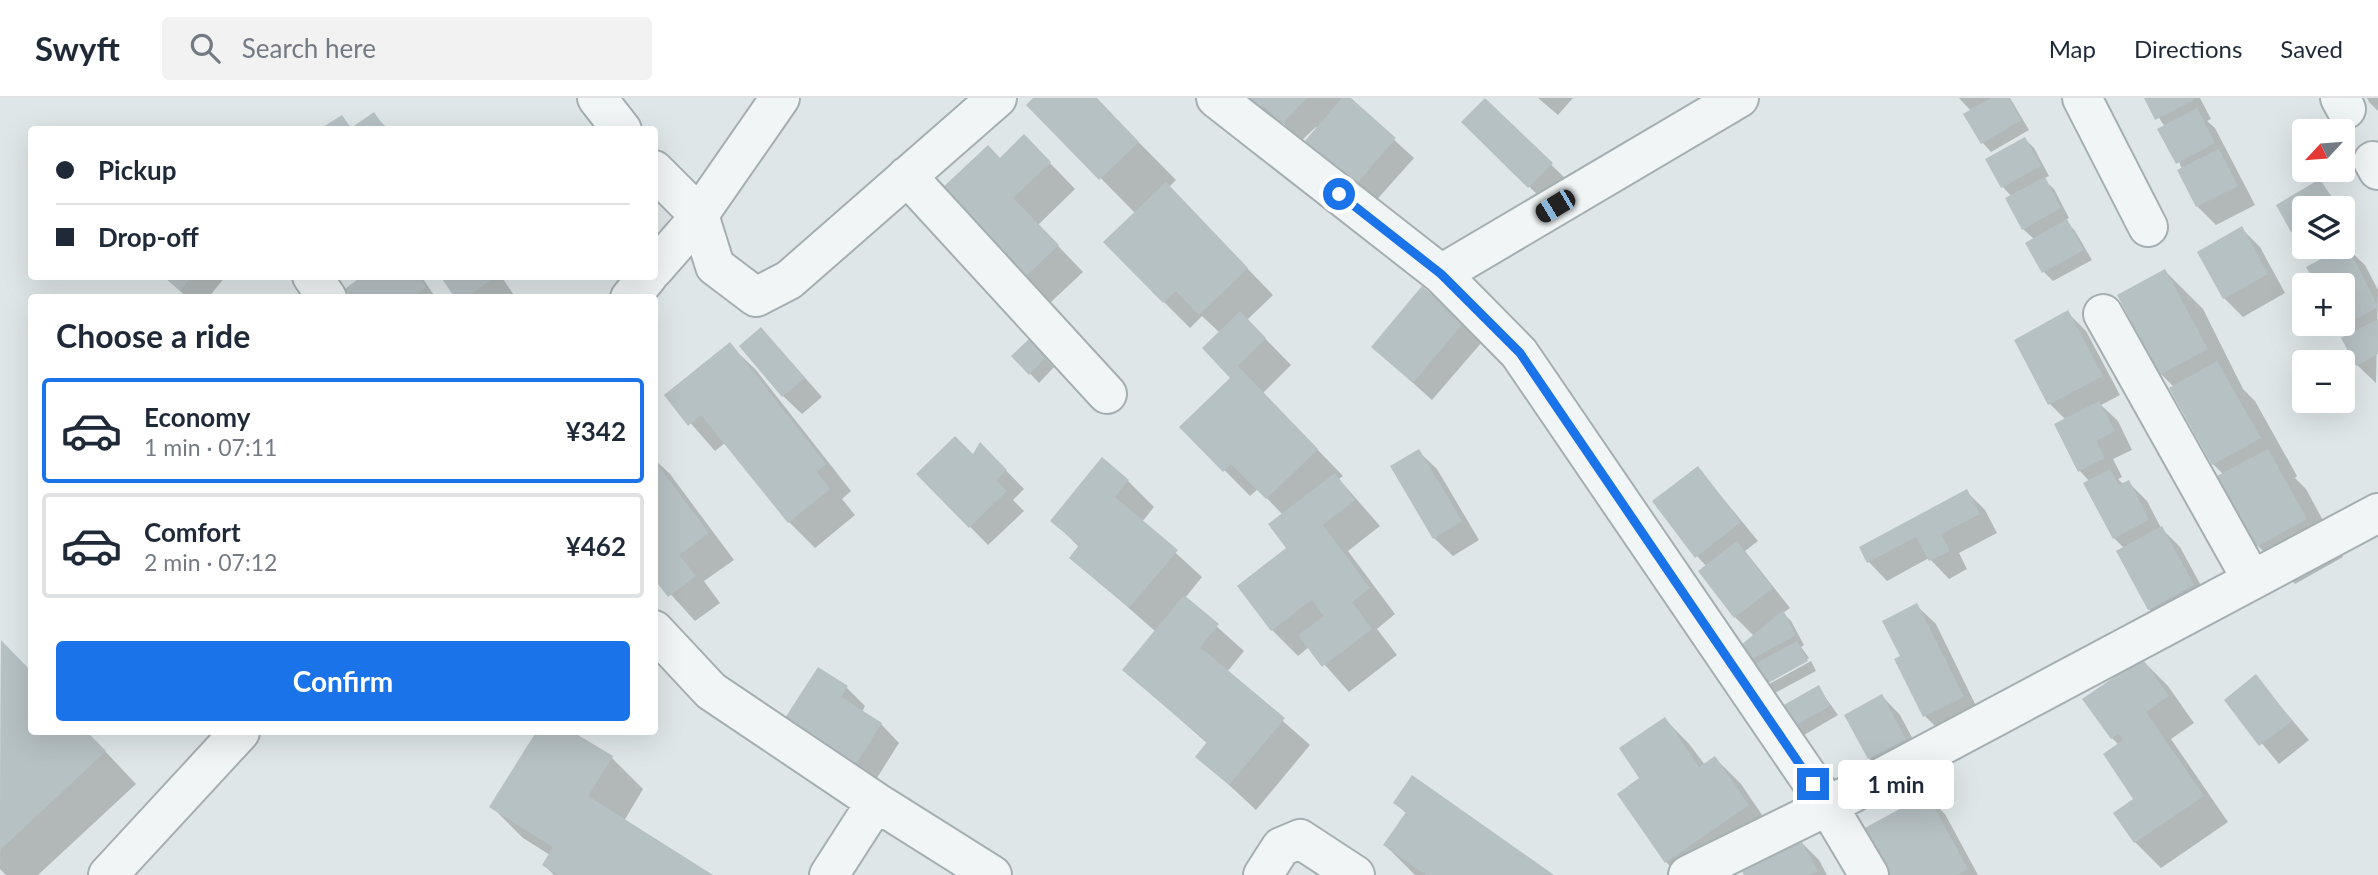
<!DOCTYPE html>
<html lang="en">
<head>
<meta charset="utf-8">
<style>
  :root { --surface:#fff; --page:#f2f2f3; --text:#1f2937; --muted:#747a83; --line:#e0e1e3; --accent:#1a73e8 }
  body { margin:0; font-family:Lato,sans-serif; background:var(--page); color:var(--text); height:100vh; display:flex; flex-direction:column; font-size:26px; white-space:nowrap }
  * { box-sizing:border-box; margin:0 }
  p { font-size:23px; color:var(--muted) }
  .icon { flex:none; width:38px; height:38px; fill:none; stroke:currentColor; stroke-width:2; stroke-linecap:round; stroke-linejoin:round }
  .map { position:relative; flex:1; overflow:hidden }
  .details { position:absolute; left:28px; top:196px; width:630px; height:441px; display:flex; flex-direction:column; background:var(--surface); border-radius:7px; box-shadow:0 7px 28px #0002 }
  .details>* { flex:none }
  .banner { position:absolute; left:28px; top:28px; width:630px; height:154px; border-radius:7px; box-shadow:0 7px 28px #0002; display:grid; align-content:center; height:154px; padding:0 28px; background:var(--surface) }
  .needle { width:46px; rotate:244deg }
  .buttons { position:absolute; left:2292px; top:21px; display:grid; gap:14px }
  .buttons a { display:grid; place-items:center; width:63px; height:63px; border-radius:7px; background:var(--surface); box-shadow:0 7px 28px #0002; font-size:35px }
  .end { position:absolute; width:32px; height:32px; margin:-16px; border:9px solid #1a73e8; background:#fff; box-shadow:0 0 0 4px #fff }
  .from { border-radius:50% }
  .bubble { position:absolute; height:49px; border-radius:7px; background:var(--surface); box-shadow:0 7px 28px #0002; font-size:23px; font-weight:700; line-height:49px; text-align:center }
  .car { position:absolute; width:21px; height:42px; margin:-21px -10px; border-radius:9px; box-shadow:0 0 5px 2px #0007; background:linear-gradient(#222 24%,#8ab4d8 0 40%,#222 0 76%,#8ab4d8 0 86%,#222 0) }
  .banner b { display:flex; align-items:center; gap:24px; height:66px; font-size:26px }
  .banner b+b { border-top:2px solid var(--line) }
  .banner i { width:18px; height:18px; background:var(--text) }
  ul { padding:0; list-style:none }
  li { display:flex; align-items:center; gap:21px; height:105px; margin:0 14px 10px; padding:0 14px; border:4px solid var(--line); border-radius:7px }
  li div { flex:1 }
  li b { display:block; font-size:26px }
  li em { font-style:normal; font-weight:700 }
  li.current { border-color:var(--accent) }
  li>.icon { width:63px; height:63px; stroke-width:1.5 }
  h2 { padding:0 28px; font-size:32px; line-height:84px }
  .action { display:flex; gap:14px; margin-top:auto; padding:14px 28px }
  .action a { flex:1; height:80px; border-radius:7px; background:var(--accent); color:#fff; font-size:28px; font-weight:700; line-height:80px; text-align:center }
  header { display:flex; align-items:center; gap:42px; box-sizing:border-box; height:98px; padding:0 35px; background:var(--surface); border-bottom:2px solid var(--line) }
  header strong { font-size:33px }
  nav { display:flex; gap:38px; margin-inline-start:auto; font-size:24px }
  .search { width:490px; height:63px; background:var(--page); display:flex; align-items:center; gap:18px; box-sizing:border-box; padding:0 24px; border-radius:7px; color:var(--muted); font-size:26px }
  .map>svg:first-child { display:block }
</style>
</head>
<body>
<header>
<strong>Swyft</strong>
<div class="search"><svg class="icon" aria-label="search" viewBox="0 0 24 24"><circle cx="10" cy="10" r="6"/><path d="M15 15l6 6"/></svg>Search here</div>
<nav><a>Map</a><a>Directions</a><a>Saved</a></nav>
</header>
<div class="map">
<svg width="2378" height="777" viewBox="0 0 2378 777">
  <rect width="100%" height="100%" fill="#dfe6e7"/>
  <!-- shadow -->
  <path fill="#0003" d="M1035,0H1095L1176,82L1169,89L1273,197L1247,222L1291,267L1263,295L1343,378L1339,381L1380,428L1348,453L1395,516L1377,531L1397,557L1349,594L1309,549L1298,558L1272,532L1289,450L1283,417L1258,391L1250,398L1182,329L1233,280L1220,235L1202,218L1190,230L1164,204L1135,115L1029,7Z
    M1243,0H1348L1414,60L1373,106L1324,63L1316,29L1301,43L1282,24L1274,32Z
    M1538,0H1573L1558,17Z
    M1959,0H2010L2029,32L1991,54L1982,44L1971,13Z
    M2146,0H2200L2211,21L2207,23L2215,30L2255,107L2216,127L2197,108L2165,29Z
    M2367,0H2378V13L2369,4Z
    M1485,2L1570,85L1548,107L1463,24Z
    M374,17L389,32H327L325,30L341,19L353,31Z
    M2025,41L2034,50L2049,78L2043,81L2054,91L2069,120L2065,122L2075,133L2092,162L2053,183L2044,174L2034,141L2023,131L2012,99L2002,88Z
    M1000,62L1050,65L1075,91L1038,127L1083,174L1050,205L1024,180Z
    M2320,83L2340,110H2305V140L2302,142L2279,108Z
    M2242,131L2260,149L2285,195L2243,219L2224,200Z
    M2346,149L2365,167L2378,192L2376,285L2357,267L2349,238L2339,226H2343V187H2318L2309,169Z
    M2165,173L2203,211L2243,291L2255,303L2297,378L2295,380L2306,391L2343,459L2295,486L2258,448L2224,377L2213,366L2174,289L2161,276Z
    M163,178H226L208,200H188Z
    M365,178H421L436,200H353Z
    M442,178H501L514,197L457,200Z
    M1422,191L1482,244L1432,302L1373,249Z
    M2067,214L2086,233L2120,297L2101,307L2118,323L2132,352L2113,361L2122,379L2118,381L2124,387L2128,384L2147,403L2161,430L2180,449L2211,506L2168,530L2149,511L2125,451L2114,440L2090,384L2080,373L2066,322L2050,306L2016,242Z
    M1029,243L1054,269L1039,285L1013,258Z
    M730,247L756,272L851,393L842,401L855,417L815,450L789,424L725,345L715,353L666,297Z
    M779,250L822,299L802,316L783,298Z
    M980,346L1024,391L1013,402L1024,413L988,447L918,376L973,359Z
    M1418,353L1437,371L1479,442L1453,458L1434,440Z
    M654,361L670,376L734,462L704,483L720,505L695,523L654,478Z
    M1698,370L1758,443L1745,453L1790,510L1783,515L1791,523L1804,547L1801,549L1809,560L1761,587L1756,567L1750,561L1754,538L1735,519L1700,473L1706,468L1697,458Z
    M1128,383L1154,409L1142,424L1202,479L1185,500L1244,553L1227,574L1310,647L1256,712L1198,658L1208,646L1124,572L1156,534L1071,459L1080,450L1052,422Z
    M1966,393L1985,412L1997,435L1959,455L1967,471L1949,481L1929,460L1887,483L1869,464L1861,450Z
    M1917,508L1936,526L1981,618L1943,636L1925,618L1902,559Z
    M1,544L32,634H87L136,686L38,777H6L0,771Z
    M2142,562L2168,588L2194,625L2171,641L2228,724L2161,770L2135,744L2116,716L2136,702L2119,647L2112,640Z
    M1811,563L1816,573L1769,598L1762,590Z
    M819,572L847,590L865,608L862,614L881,626L899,645L875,683L806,638L788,620Z
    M2256,579L2309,642L2279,666L2226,602Z
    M1818,589L1838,617L1804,637L1794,628Z
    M1882,598L1900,617L1923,660L1888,679L1869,660Z
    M1665,621L1690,647L1705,667L1715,660L1741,686L1773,733L1679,777L1666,764L1642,680Z
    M538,634H569L612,660L643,691L624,723L710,777H554L544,767L550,757L523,740L492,709Z
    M1927,698L1945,716L1978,777H1890Z
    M1395,705L1551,777H1415L1385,747L1407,716Z
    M1800,743L1819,762L1827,777H1746Z"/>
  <!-- building -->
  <path fill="#b6c1c4" d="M1033,0H1097L1139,44L1099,82L1026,7Z
    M1240,0H1307L1282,26L1263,7L1255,15Z
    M1342,0H1351L1396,40L1354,89L1303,45Z
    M1485,0L1553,65L1528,90L1461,24Z
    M1991,0H2009L2021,22L1981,46L1963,16Z
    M2144,0H2193L2194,2L2155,22Z
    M2197,10L2215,45L2176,66L2157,31Z
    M374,14L386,32L323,29L342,17L351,30Z
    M1024,36L1051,64L1013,100L1059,147L1023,181L939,93L988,47L1000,60Z
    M2025,39L2041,68L2001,90L1985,61Z
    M2219,51L2238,88L2196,109L2177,72Z
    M2045,79L2061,110L2022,132L2005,100Z
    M2320,81L2336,107L2331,110H2305V126L2291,134L2276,107Z
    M1166,84L1248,170L1199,217L1176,193L1163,205L1103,144Z
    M2067,121L2084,152L2042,175L2025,145Z
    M2242,128L2268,176L2223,201L2197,154Z
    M2347,147L2378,209L2339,230L2337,226H2343V187H2316L2306,169Z
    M2165,171L2208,251L2160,277L2117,197Z
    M164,178H192L180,193Z
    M362,178H418L426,189L412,200H351L345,191Z
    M440,178H496L466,200H455Z
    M1422,188L1464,224L1413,285L1371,249Z
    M2068,212L2103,278L2048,307L2014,242Z
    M1240,213L1266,240L1238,268L1318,351L1266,401L1231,366L1223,374L1179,329L1230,280L1202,250Z
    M2378,221V256L2356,268L2341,240Z
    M761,229L805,280L782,299L739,248Z
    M1029,241L1046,259L1029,277L1011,258Z
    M730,244L826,366L817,374L830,391L788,425L701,317L688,328L664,297Z
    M2217,263L2261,340L2212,367L2169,290Z
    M2099,303L2115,333L2096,343L2105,360L2078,374L2054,326Z
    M955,338L973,356L980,344L1007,372L996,382L1007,393L969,430L916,376Z
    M1419,351L1462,423L1433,441L1390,368Z
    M2268,351L2307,421L2256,449L2217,378Z
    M1102,359L1129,382L1115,399L1178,452L1129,510L1069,460L1079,447L1050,423Z
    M654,362L709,435L679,457L696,478L668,499L654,481Z
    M1698,368L1741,424L1695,460L1652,403Z
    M2110,371L2119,387L2129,382L2149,422L2113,441L2083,385Z
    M1335,375L1355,402L1323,427L1370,490L1352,504L1372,531L1322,569L1298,537L1324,518L1311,502L1271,533L1237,488L1286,450L1268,426Z
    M1967,391L1980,416L1941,436L1950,453L1929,463L1916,439L1867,465L1859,449Z
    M2162,428L2194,487L2148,512L2116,453Z
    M1737,443L1773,490L1734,520L1698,473Z
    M1184,497L1219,526L1200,549L1285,620L1229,687L1195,659L1207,644L1122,572Z
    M1917,505L1964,599L1923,619L1894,561L1900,558L1882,523Z
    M1783,512L1796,537L1749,563L1741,547Z
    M1,542L32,574V634H87L106,653L0,752Z
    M1797,543L1808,563L1759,590L1747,570Z
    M2142,560L2169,598L2146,614L2204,698L2134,745L2113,715L2133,701L2103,656L2123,642L2118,636L2111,641L2082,601Z
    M818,569L848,588L841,599L882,625L856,666L785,620Z
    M2256,576L2292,623L2259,648L2224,602Z
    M1819,587L1830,608L1793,629L1782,608Z
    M1882,596L1906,641L1868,661L1844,617Z
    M1665,619L1699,669L1715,658L1749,707L1665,765L1617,696L1639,680L1619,650Z
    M536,634H573L613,658L588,698L713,777H558L542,767L553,749L489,709Z
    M1412,677L1554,777H1426L1383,747L1406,714L1393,705Z
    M1927,696L1968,771L1957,777H1888L1863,731Z
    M1800,741L1818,773L1810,777H1744L1742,773Z"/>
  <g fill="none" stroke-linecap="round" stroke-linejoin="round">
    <defs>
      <path id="minor" d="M597,0L622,32
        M1216,0L1441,176L1519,255L1828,708L1869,777
        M2082,0L2148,129
        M2340,0L2346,11
        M2373,63L2378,72
        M654,72L699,117L715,168L756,199L789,182L997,0
        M907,78L1107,296
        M654,171L689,131L780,0
        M1441,176L1739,0
        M312,178L327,200
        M630,200L648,178
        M2103,216L2252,482
        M654,532L711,593L876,704L992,777
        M108,777L240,634
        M829,777L876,704
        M1263,777L1281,749L1300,741L1355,777
        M1688,777L1828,708L2378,415"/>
    </defs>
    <!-- minor casing -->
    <use href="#minor" stroke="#a5afb1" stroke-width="42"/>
    <!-- minor -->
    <use href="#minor" stroke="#f1f5f6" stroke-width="38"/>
  </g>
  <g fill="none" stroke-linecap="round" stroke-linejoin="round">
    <!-- route -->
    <path stroke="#1a73e8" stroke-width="9" d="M1339,96L1441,176L1520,255L1813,686"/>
  </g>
</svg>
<div class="buttons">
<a><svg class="needle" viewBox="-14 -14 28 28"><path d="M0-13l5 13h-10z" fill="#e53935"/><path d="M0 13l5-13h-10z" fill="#747a83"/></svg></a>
<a><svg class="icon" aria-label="layers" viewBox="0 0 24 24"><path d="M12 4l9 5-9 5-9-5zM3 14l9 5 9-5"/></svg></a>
<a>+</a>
<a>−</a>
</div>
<i class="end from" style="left:1339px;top:96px"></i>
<i class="end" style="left:1813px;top:686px"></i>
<div class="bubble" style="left:1838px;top:662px;width:116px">1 min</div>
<i class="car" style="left:1555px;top:108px;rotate:239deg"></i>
<div class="banner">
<b><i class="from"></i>Pickup</b>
<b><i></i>Drop-off</b>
</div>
<section class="details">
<h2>Choose a ride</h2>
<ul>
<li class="current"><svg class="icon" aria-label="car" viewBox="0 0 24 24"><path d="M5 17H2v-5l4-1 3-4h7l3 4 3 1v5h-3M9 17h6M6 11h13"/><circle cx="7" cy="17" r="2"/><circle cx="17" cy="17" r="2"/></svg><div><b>Economy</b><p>1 min · 07:11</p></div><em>¥342</em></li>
<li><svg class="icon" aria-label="car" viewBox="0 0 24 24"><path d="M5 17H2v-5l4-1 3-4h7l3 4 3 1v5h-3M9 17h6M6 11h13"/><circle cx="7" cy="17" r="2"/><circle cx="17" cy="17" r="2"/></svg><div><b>Comfort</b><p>2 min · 07:12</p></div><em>¥462</em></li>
</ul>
<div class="action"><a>Confirm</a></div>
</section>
</div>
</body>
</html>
